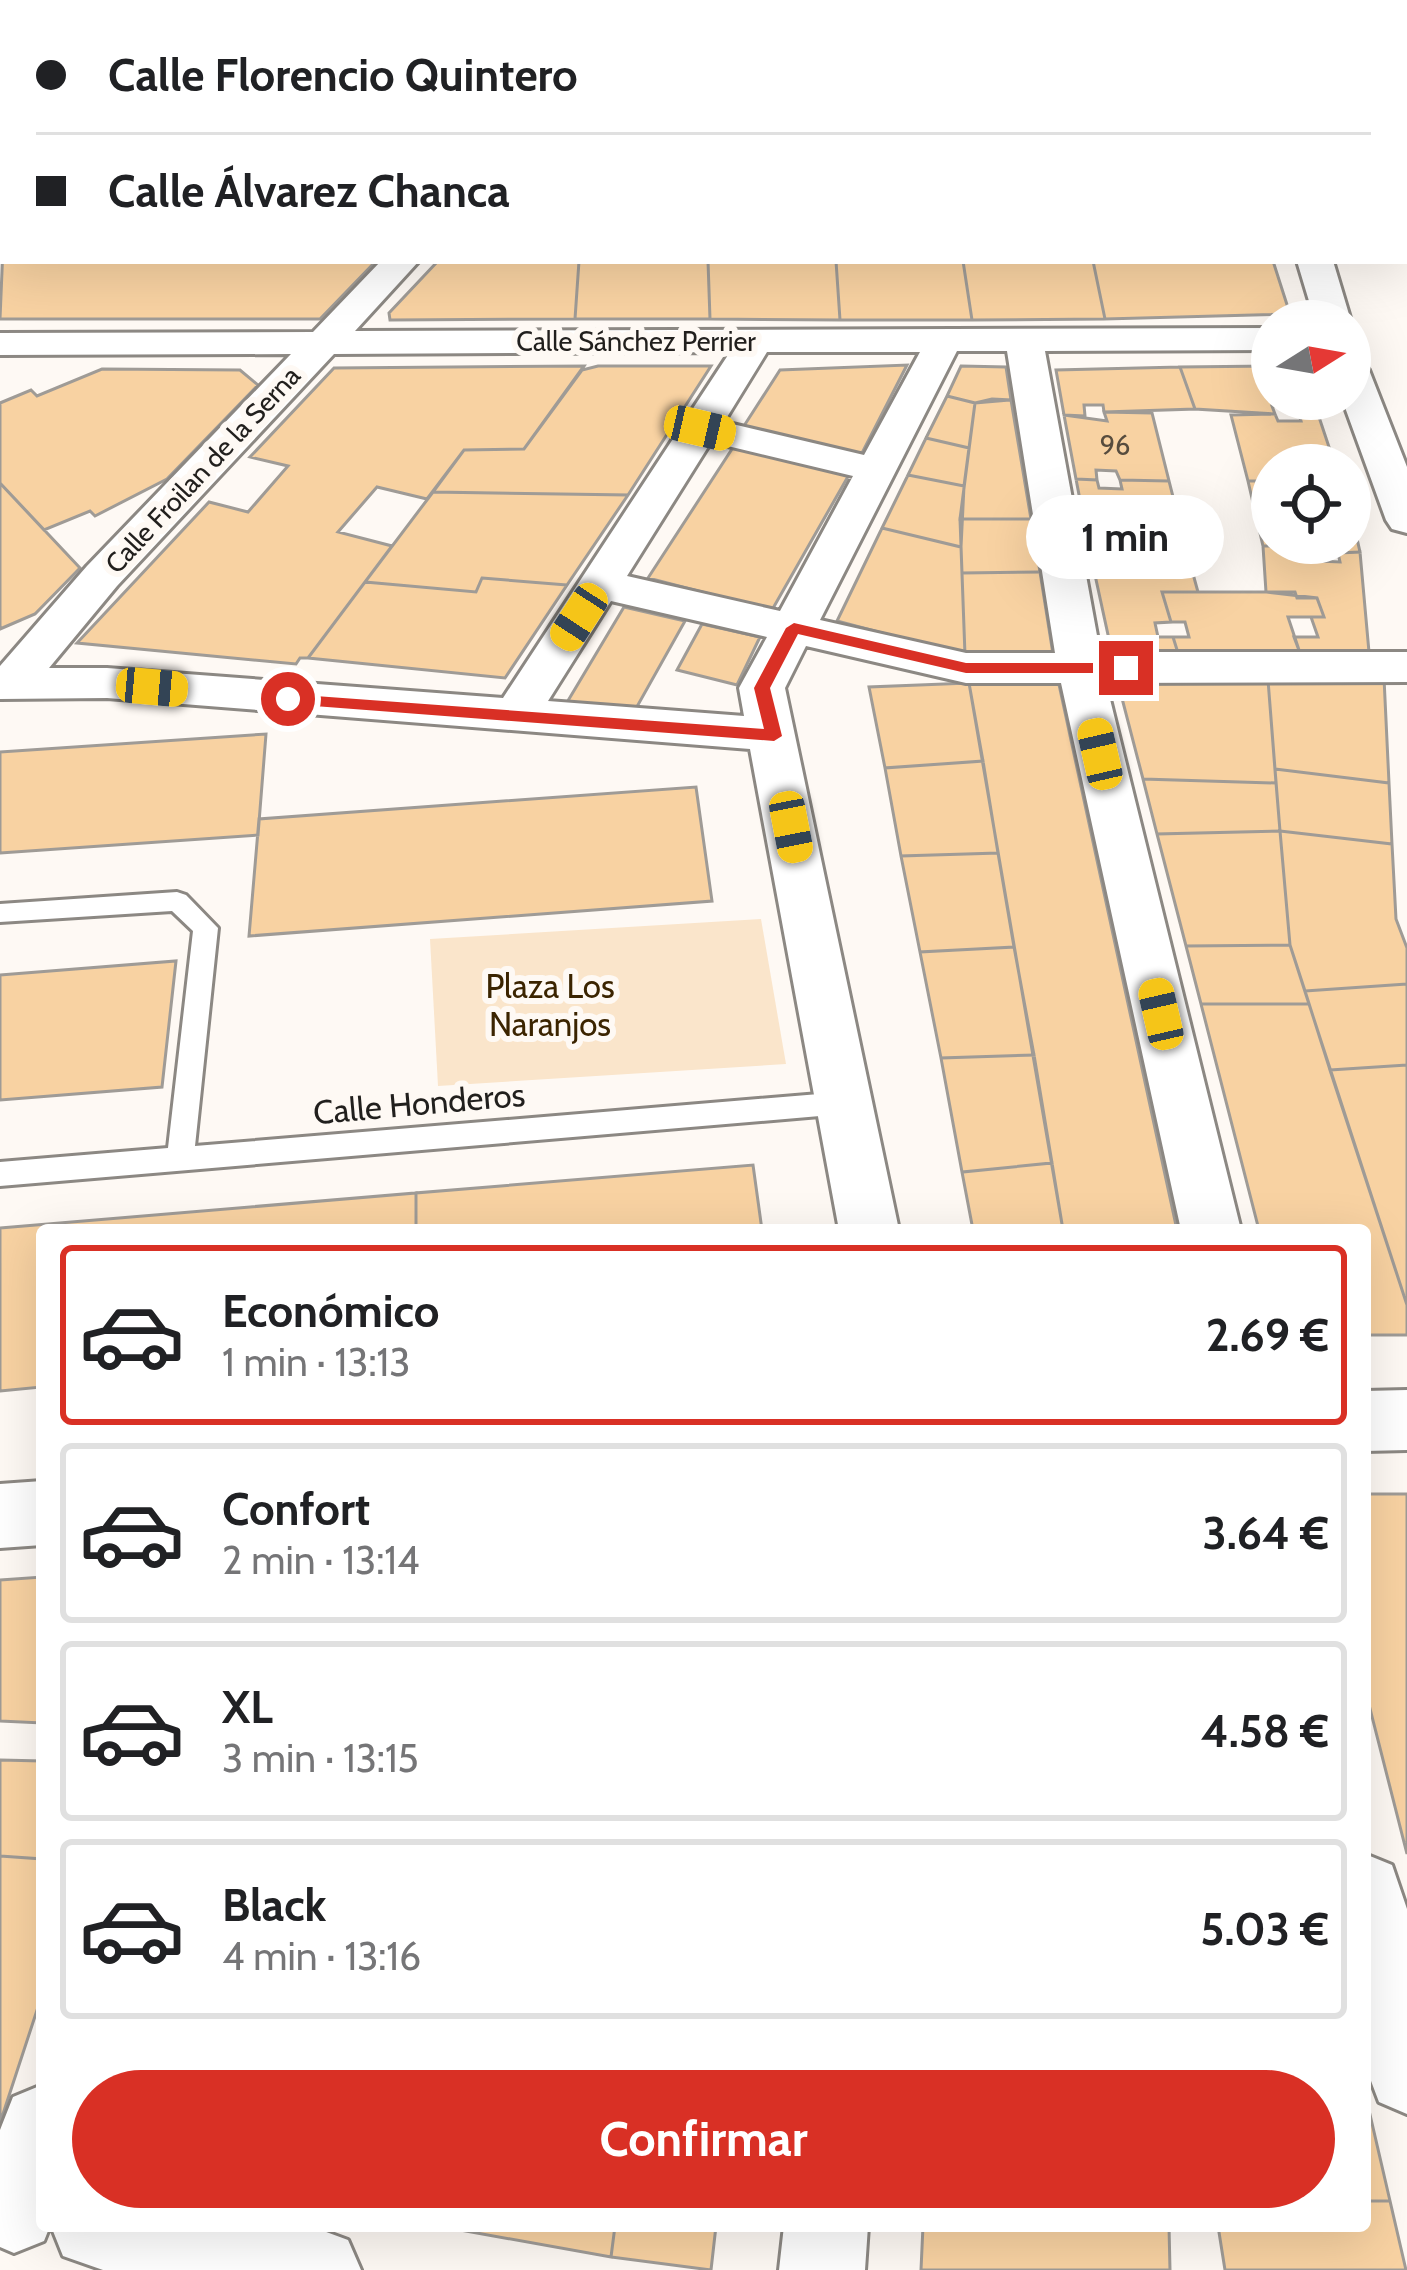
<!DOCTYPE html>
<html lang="es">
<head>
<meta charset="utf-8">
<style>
  :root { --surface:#fff; --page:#f2f2f2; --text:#202124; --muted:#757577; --line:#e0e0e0; --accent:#d93025 }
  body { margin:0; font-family:Cabin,sans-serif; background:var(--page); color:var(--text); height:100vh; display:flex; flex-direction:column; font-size:45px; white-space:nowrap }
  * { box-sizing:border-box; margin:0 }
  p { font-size:39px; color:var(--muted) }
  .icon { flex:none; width:66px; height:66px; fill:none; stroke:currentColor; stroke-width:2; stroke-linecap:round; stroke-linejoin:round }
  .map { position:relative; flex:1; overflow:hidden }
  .panel { position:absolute; left:36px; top:1224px; width:1335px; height:1008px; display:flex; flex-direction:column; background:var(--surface); border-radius:12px; box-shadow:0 12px 48px #0002 }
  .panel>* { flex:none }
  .banner { position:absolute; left:0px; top:0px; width:1407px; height:264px; box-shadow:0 12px 48px #0002; display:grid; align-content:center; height:264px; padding:0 36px; background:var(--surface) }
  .needle { width:78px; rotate:79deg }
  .fabs { position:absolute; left:1251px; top:300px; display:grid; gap:24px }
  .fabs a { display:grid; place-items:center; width:120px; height:120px; border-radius:50%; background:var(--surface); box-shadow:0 12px 48px #0002; font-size:60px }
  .end { position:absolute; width:54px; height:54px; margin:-27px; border:15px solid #d93025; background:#fff; box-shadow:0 0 0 6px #fff }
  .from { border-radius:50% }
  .bubble { position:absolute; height:84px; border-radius:42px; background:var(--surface); box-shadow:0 12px 48px #0002; font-size:39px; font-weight:700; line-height:84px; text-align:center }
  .car { position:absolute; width:36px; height:72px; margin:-36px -18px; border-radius:15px; box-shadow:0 0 9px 3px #0007; background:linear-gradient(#f5c518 24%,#345 0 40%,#f5c518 0 76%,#345 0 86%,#f5c518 0) }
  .banner b { display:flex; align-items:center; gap:42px; height:114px; font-size:45px }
  .banner b+b { border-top:3px solid var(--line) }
  .banner i { width:30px; height:30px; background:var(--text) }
  ul { padding:21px 0 0; list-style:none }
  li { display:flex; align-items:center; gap:36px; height:180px; margin:0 24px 18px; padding:0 12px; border:6px solid var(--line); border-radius:12px }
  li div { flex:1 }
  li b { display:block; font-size:45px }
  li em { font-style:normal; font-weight:700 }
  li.current { border-color:var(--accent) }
  li>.icon { width:108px; height:108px; stroke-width:1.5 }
  .button { display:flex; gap:24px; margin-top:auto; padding:24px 36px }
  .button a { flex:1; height:138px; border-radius:72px; background:var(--accent); color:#fff; font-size:48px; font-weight:700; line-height:138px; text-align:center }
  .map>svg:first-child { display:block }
</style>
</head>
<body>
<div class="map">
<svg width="1407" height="2270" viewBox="0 0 1407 2270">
  <rect width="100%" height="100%" fill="#fef9f4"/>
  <!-- green -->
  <path fill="#fae5cb" d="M761,919L786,1064L438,1086L430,939Z"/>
  <!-- building -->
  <path fill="#f8d2a2" stroke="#9f9b96" stroke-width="3" d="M359,0H486L354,3Z
    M916,0H1034L916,3Z
    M1065,0H1159L1188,3H1065Z
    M3,247V261H376L320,319H0Z
    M438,261H579L575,319L390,320L389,313Z
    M579,261H708L710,319H575Z
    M579,261H708L710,319H575Z
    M708,261H836L840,320L710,319Z
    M708,261H836L840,320L710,319Z
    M836,261H963L972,320H840Z
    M963,261H1093L1105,319L972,320Z
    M1093,261H1273L1290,314L1105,319Z
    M907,365L860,457L742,429L780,370Z
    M584,366L524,449L464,450L427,499L377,487L338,532L392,546L308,658H300L296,664L77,643L209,502L248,512L288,466L250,457L334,368Z
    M598,366H711L628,495L433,492L464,450L524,449L582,370Z
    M961,366L1006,367L1011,400L975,403L947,396Z
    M1272,366V399H1314L1318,414H1299L1296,406H1272L1275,414L1195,409L1180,367Z
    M1180,367L1195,409L1104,412L1103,405H1084L1085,416L1064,415L1056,370Z
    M102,369L240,370L258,385L167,479L95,516L90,511L44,530L0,483V403L31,390L37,396Z
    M947,396L975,403L969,448L926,438Z
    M992,399L1011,400L1031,519H960L975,403Z
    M1104,412L1152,413L1169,481L1120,480L1116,471L1096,470L1097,480L1076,479L1064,415L1107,421Z
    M1275,414L1278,421H1301L1299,414H1318L1335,465H1272V481H1248L1231,415Z
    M926,438L969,448L964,486L908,475Z
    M734,446L850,473L772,610L648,578Z
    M908,475L964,486L961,547L882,528Z
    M1076,479L1097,480L1099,488L1122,489L1120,480L1169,481L1187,552H1090Z
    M1248,481H1272V543L1312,546H1263Z
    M0,483L80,568L35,614L0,629Z
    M433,492L628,495L567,585L482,578L476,592L365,582Z
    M1350,507L1360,552L1338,553L1334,543H1319H1350Z
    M960,519H1031L1040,572L962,573Z
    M882,528L961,547L965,655L837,621Z
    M1263,546H1312L1318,561L1340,562L1338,553L1360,552L1369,652L1300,653L1294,637H1318L1311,617H1324L1317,598L1266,592Z
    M1090,552H1187L1198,592H1162L1171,622L1155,623L1158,637H1173L1178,653H1112Z
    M1040,572L1053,654L965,655L962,573Z
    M482,578L567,585L505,678L308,658L365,582L476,592Z
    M1162,592H1295L1297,598H1317L1324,617H1288L1300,653H1178L1173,637H1189L1185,622H1171Z
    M624,607L685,621L634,712L566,704Z
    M702,624L760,637L737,685L677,670Z
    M1384,678L1389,783L1275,769L1268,680Z
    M1058,680L1177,1230H1063L969,683Z
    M1268,680L1276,783L1143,779L1118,683Z
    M969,683L983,761L885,768L869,687Z
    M266,734L258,835L0,853V752Z
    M983,761L998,853L901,856L885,768Z
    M1275,769L1389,783L1392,844L1280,831Z
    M1143,779L1276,783L1280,831L1157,834Z
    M696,787L712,901L249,936L259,819Z
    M1280,831L1290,945L1186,946L1157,834Z
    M1280,831L1392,844L1396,919L1407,948V984L1305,991L1290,945Z
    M998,853L1014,947L920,952L901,856Z
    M1290,945L1309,1004H1201L1186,946Z
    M1014,947L1034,1055L941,1058L920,952Z
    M176,961L162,1087L0,1100V975Z
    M1407,984V1065L1330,1070L1305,991Z
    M1201,1004H1309L1407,1305V1335H1365V1230H1259Z
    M1034,1055L1052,1163L962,1172L941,1058Z
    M1407,1065V1305L1330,1070Z
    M1052,1163L1063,1230H973L962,1172Z
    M753,1165L762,1230H416V1193Z
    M416,1193V1230H42V1387L0,1391V1228Z
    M1365,1494H1407V1854L1365,1689Z
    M42,1577V1723L0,1721V1580Z
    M0,1760L42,1761V1859L0,1856Z
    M0,1856L42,1859V1995L0,2123Z
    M1365,2093L1390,2201H1365Z
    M1365,2201H1390L1406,2270H1225L1218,2226H1365Z
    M438,2226H615L611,2257Z
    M615,2226H716L711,2270L611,2257Z
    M923,2226H1169L1170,2270H921Z"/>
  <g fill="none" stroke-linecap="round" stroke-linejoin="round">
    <defs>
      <path id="lane" d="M308,0H325L306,3Z
        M3,210V221L0,222V211Z
        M177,892L186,895L218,928L195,1146L843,1092L852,1095L856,1103L852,1111L843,1114L0,1186V1162L168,1148L193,931L172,911L0,922V904Z"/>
      <path id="street" d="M1208,0H1236L1238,3H1208Z
        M3,49V67L0,68V50Z
        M381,261H419L355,331L1272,328V350L1045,351L1100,652H1407V682L1106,683L1241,1230H1181L1061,683H966L806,646L785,688L899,1230H839L750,749L107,698L0,699V666L87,566L291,354L0,355V333L313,332ZM957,351H1007L1055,653H966L820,620ZM730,352L503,698L107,668H49L117,586L334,354ZM767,352H920L864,455L724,422ZM711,442L853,476L780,611L627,576ZM611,601L767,637L739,688L744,716L548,701Z
        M1297,261H1333L1351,321L1350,323L1315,321Z
        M1350,359L1363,362L1369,370L1407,467V533L1392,529L1386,520L1342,399H1350Z
        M1407,1390V1450L1365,1451V1391Z
        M42,1481V1545L0,1548V1484Z
        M1365,1854L1392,1865L1407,1909V2114L1379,2102L1365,2065Z
        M42,2085V2226H50L44,2241L14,2253L0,2247V2130L13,2097Z
        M51,2226H310L348,2240L361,2270H103L63,2256Z
        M784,2226H868L865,2270H779Z"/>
      <path id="primary" d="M259,0H296L257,3Z
        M3,175V200L0,201V176Z"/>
    </defs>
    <!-- lane casing -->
    <use href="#lane" stroke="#8c8883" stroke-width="6"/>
    <!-- street casing -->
    <use href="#street" stroke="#8c8883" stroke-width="6"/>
    <!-- primary casing -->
    <use href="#primary" stroke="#8c8883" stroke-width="6"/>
    <!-- lane -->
    <use href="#lane" fill="#fff" fill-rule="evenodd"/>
    <!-- street -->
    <use href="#street" fill="#fff" fill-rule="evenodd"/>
    <!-- primary -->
    <use href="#primary" fill="#fff" fill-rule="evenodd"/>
  </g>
  <!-- route -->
  <path fill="#d93025" d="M794,623L966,663H1126L1134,668L1126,673H966L798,634L770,688L782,736L774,741L288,704L280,699L288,694L764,729L754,688L786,628Z"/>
  <g text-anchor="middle" stroke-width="12" stroke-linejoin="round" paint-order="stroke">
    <!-- far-street labels -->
    <g font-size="27" fill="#211f1d" stroke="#fef9f4">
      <text x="636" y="351">Calle Sánchez Perrier</text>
      <text transform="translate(203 470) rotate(-47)" y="9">Calle Froilan de la Serna</text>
    </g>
    <!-- number labels -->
    <g font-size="27" fill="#574c3e">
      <text x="1115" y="455">96</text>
    </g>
    <!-- park labels -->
    <g font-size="33" fill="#3b2400" stroke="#fef9f4">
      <text x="550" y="998">Plaza Los<tspan x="550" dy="38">Naranjos</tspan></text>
    </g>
    <!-- street labels -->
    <g font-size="33" fill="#211f1d" stroke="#fef9f4">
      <text transform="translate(419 1103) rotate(-5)" y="12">Calle Honderos</text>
    </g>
  </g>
</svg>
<div class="fabs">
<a><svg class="needle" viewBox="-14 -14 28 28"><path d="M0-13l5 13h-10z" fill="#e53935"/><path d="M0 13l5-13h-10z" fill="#757577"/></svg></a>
<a><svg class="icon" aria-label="locate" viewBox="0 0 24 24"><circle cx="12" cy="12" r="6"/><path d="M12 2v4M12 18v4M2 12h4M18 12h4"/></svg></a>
</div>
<i class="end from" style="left:288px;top:699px"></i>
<i class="end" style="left:1126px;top:668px"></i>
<div class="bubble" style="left:1026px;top:495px;width:198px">1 min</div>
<i class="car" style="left:700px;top:428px;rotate:103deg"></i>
<i class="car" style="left:579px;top:617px;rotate:213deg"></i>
<i class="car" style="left:152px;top:687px;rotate:95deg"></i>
<i class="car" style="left:1100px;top:754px;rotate:347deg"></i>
<i class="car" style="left:791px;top:827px;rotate:169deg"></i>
<i class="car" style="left:1161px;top:1014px;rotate:347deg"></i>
<div class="banner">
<b><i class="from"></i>Calle Florencio Quintero</b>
<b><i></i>Calle Álvarez Chanca</b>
</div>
<section class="panel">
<ul>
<li class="current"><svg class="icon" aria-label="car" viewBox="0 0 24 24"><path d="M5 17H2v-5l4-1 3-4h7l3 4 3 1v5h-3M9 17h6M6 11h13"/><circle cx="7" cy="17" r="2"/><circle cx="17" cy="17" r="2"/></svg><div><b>Económico</b><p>1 min · 13:13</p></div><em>2.69 €</em></li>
<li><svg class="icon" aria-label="car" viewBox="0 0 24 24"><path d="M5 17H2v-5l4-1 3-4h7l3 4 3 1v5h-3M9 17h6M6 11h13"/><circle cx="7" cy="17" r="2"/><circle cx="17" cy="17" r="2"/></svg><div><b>Confort</b><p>2 min · 13:14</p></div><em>3.64 €</em></li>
<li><svg class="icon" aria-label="car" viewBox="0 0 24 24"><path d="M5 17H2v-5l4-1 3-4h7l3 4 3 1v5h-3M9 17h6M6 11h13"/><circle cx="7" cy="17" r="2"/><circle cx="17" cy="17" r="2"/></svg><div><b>XL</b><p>3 min · 13:15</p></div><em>4.58 €</em></li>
<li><svg class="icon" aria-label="car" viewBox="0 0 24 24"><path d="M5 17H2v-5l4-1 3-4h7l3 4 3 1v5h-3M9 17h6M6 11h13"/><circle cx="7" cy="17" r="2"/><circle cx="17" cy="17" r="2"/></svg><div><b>Black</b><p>4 min · 13:16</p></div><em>5.03 €</em></li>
</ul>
<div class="button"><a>Confirmar</a></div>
</section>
</div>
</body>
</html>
